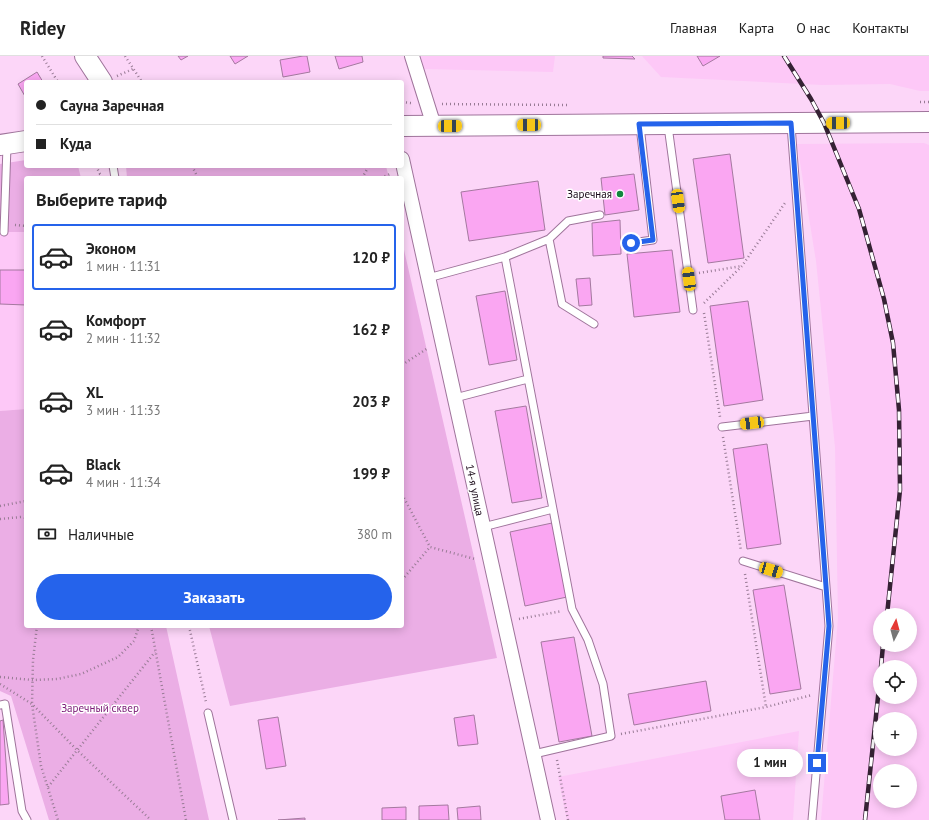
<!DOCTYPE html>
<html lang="ru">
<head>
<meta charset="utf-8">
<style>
  :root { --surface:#fff; --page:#f6f6f6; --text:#222; --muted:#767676; --line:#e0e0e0; --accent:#2563eb }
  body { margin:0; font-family:"PT Sans",sans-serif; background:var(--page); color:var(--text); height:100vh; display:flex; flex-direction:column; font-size:15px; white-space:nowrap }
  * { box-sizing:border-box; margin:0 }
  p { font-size:13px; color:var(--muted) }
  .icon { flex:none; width:22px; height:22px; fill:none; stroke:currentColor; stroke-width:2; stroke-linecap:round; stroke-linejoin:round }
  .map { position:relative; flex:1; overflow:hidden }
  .side { position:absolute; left:24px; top:120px; width:380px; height:452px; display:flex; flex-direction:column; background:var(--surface); border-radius:4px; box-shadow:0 2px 10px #0003 }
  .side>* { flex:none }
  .guide { position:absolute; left:24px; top:24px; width:380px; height:88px; border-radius:4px; box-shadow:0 2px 10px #0003; display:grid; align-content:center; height:88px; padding:0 12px; background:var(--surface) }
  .needle { width:26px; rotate:6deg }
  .buttons { position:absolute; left:873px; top:552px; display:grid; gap:8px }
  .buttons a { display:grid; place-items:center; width:44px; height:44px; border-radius:50%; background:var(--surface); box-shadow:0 2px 10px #0003; font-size:20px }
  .end { position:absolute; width:18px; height:18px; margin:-9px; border:5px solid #2563eb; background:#fff; box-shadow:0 0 0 2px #fff }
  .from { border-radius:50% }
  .bubble { position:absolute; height:28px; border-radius:14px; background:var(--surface); box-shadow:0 2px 10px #0003; font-size:13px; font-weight:800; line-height:28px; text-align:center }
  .car { position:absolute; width:12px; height:24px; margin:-12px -6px; border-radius:5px; box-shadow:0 0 3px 1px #0007; background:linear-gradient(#f5c518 24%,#345 0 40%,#f5c518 0 76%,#345 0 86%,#f5c518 0) }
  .guide b { display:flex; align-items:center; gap:14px; height:38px; font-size:15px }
  .guide b+b { border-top:1px solid var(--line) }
  .guide i { width:10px; height:10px; background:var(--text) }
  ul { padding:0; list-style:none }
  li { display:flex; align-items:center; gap:12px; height:66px; margin:0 8px 6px; padding:0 4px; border:2px solid transparent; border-radius:4px }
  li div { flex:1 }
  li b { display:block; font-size:15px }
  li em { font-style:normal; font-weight:800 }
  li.active { border-color:var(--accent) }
  li>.icon { width:36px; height:36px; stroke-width:1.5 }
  h2 { padding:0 12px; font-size:18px; line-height:48px }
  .pay { display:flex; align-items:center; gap:10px; height:44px; padding:0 12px; font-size:15px }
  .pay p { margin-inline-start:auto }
  .primary-button { display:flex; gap:8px; margin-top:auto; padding:8px 12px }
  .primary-button a { flex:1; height:46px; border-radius:24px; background:var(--accent); color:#fff; font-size:16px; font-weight:800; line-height:46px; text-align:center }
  header { display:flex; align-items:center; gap:24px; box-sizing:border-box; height:56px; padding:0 20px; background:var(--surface); border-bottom:1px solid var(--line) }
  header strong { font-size:19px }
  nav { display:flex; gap:22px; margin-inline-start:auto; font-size:14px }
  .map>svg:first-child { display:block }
</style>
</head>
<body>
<header>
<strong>Ridey</strong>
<nav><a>Главная</a><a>Карта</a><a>О нас</a><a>Контакты</a></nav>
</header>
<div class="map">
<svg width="929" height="764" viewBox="0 0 929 764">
  <rect width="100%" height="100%" fill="#fcd6f8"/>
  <!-- built -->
  <path fill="#fdc8f7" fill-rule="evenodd" d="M421,0H555L553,16L424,13Z
    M642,0H929V35H920L890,28L822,29L661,21Z
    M924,87L929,89V764H821L838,562L835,391L816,205L797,88ZM880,559H910V589H880ZM880,611H910V641H880ZM880,663H910V693H880ZM880,715H910V745H880Z
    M0,176H26V353L0,355Z
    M799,675L793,764H567L558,721Z"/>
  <!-- green -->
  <path fill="#ebaee5" d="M26,104V110H78L81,122H26V176H0V108Z
    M126,110H386L389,122H127Z
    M402,185L497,602L230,650L209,570H402Z
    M26,353V570H166L209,764H49L11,640L0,635V355Z"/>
  <!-- building -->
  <path fill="#faa6f2" stroke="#a4799f" d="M178,0H188L181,4Z
    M230,0H248L235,8Z
    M303,0H307L310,16L283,21L280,4Z
    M335,0H362L363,6L339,13Z
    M603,0H632L635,3L603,2Z
    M697,0H720L703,10Z
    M37,16L43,26H26V42L18,28Z
    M730,98L744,202L708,207L693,103Z
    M634,118L639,154L605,159L601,122Z
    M538,125L545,174L469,185L461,136Z
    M620,164L621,198L593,200L592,167Z
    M672,194L680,256L634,261L627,198Z
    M0,214H26V249L0,248Z
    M590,222L592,249L579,250L576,223Z
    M505,235L517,304L489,309L476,240Z
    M748,245L763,344L724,350L710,250Z
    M526,350L542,442L512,447L495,355Z
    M767,388L781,488L747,493L733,393Z
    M552,467L567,541L525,550L510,476Z
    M784,529L801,633L770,638L753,534Z
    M574,581L592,680L559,686L541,586Z
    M706,625L711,655L634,669L628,638Z
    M474,659L478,688L458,690L454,662Z
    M278,661L286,710L266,713L258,664Z
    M3,664L9,748L0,749V665Z
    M755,734L760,764H725L721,740Z
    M448,749L449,764H419V750Z
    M480,750L481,764H458L457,752Z
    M406,751V764H382V752Z
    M305,762V764H278Z"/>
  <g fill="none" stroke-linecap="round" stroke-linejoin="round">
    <defs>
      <path id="lane" d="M791,69L829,570L812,764
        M668,70L693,254
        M113,110L115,122
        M4,176L7,90
        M549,183L562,248L594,268
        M631,187L653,184L640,70
        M505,201L572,553L588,584L603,628L611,680L534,698
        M428,222L505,201L549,183L568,165L600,159
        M455,342L528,323
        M722,371L813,360
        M483,471L553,453
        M743,505L826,531
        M0,649L5,648L22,755L27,764
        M208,657L233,764"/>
      <path id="street" d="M412,0L434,70
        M402,103L548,764"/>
      <path id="secondary" d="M85,0L102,26
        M402,70L929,66
        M0,89L26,85"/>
    </defs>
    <!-- lane casing -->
    <use href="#lane" stroke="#9f749b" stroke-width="9"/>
    <!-- street casing -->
    <use href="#street" stroke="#9f749b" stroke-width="16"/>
    <!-- secondary casing -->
    <use href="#secondary" stroke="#9f749b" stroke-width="22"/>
    <!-- path -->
    <path stroke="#987b95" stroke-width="2.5" stroke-dasharray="1 3" stroke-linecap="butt" d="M42,0L58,26
      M125,0L142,26
      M117,20L133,13
      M402,46L411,47
      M920,46H929
      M442,48L569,49
      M96,110L100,118H103
      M192,110L198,122
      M362,122L369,110
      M381,122L390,118
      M15,169L26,170
      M699,217L742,210
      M704,247L742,210L785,147
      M704,257L720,361
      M402,309L428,292
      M723,381L741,495
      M404,442L430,491L475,503
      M0,450L26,445
      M0,463L21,461L26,462
      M745,518L766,651
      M402,524L430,491
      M519,563L562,555
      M37,570L33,604L32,648L41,710L58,764
      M151,570L186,764
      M189,570L206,646
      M0,621L33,624L57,623L81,618L118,601L134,585L139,570
      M0,628L32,648L77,694L151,764
      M621,678L766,651L812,639
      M557,704L568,764
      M48,731L155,596"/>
    <!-- lane -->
    <use href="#lane" stroke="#fff" stroke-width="7"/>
    <!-- street -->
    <use href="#street" stroke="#fff" stroke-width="14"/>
    <!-- secondary -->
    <use href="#secondary" stroke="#fff" stroke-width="20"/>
    <defs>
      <path id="rail" d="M784,0L811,43L824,67L859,153L884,243L893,287L899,354L900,434L887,559
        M881,611L883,589
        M865,764L880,622"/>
    </defs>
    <!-- rail casing -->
    <use href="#rail" stroke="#352234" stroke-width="4.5"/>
    <!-- rail -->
    <use href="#rail" stroke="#fff" stroke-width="3" stroke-dasharray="9" stroke-linecap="butt"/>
  </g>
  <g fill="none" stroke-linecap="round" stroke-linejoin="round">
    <!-- route -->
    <path stroke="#2563eb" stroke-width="5" d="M631,187L653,184L639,68L791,67L829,570L817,707"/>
  </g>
  <!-- markers -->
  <circle fill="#11863e" stroke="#fff" stroke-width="1.5" cx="620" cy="138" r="4"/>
  <g text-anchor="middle" stroke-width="3" stroke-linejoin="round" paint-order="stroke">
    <!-- poi labels -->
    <g font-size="11" fill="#190918" stroke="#fff" text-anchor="end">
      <text x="612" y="142">Заречная</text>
    </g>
    <!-- street labels -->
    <g font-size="11" fill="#190918" stroke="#fff">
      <text transform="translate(475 434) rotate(78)" y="4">14-я улица</text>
    </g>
    <!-- park labels -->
    <g font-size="11" fill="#7b1a77" stroke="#fff">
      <text x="100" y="656">Заречный сквер</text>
    </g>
  </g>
</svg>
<div class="buttons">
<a><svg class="needle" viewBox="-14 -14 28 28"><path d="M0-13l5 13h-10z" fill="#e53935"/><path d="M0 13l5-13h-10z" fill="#767676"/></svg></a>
<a><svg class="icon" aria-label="locate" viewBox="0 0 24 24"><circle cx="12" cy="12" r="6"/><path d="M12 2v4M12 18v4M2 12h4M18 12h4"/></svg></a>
<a>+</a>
<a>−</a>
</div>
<i class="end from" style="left:631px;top:187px"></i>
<i class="end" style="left:817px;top:707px"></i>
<div class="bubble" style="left:737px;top:693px;width:66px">1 мин</div>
<i class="car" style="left:838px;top:67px;rotate:269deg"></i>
<i class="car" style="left:529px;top:69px;rotate:270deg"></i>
<i class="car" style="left:450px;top:70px;rotate:89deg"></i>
<i class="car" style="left:678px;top:145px;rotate:172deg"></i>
<i class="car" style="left:689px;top:223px;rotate:352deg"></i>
<i class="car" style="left:752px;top:367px;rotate:263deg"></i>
<i class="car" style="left:771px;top:514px;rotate:107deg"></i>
<div class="guide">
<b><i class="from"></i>Сауна Заречная</b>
<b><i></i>Куда</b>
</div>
<section class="side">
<h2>Выберите тариф</h2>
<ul>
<li class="active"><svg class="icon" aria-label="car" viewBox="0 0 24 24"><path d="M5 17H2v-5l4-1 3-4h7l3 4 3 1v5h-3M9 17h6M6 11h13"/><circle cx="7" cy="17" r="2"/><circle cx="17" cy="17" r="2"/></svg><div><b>Эконом</b><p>1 мин · 11:31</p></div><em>120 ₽</em></li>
<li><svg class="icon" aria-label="car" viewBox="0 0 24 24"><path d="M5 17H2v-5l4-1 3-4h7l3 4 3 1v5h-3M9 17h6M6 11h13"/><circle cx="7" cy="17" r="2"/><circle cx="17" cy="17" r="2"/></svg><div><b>Комфорт</b><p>2 мин · 11:32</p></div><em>162 ₽</em></li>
<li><svg class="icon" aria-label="car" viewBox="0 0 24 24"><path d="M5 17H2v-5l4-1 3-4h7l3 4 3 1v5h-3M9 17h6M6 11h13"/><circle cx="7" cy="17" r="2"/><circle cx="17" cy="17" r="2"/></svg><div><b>XL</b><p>3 мин · 11:33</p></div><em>203 ₽</em></li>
<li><svg class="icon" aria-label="car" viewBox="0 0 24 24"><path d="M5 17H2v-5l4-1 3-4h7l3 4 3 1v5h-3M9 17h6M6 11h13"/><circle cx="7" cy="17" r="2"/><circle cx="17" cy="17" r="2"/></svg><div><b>Black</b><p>4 мин · 11:34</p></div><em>199 ₽</em></li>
</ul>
<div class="pay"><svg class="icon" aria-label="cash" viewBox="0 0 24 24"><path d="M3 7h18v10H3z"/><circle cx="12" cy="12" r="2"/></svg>Наличные<p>380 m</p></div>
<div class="primary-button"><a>Заказать</a></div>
</section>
</div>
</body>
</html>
